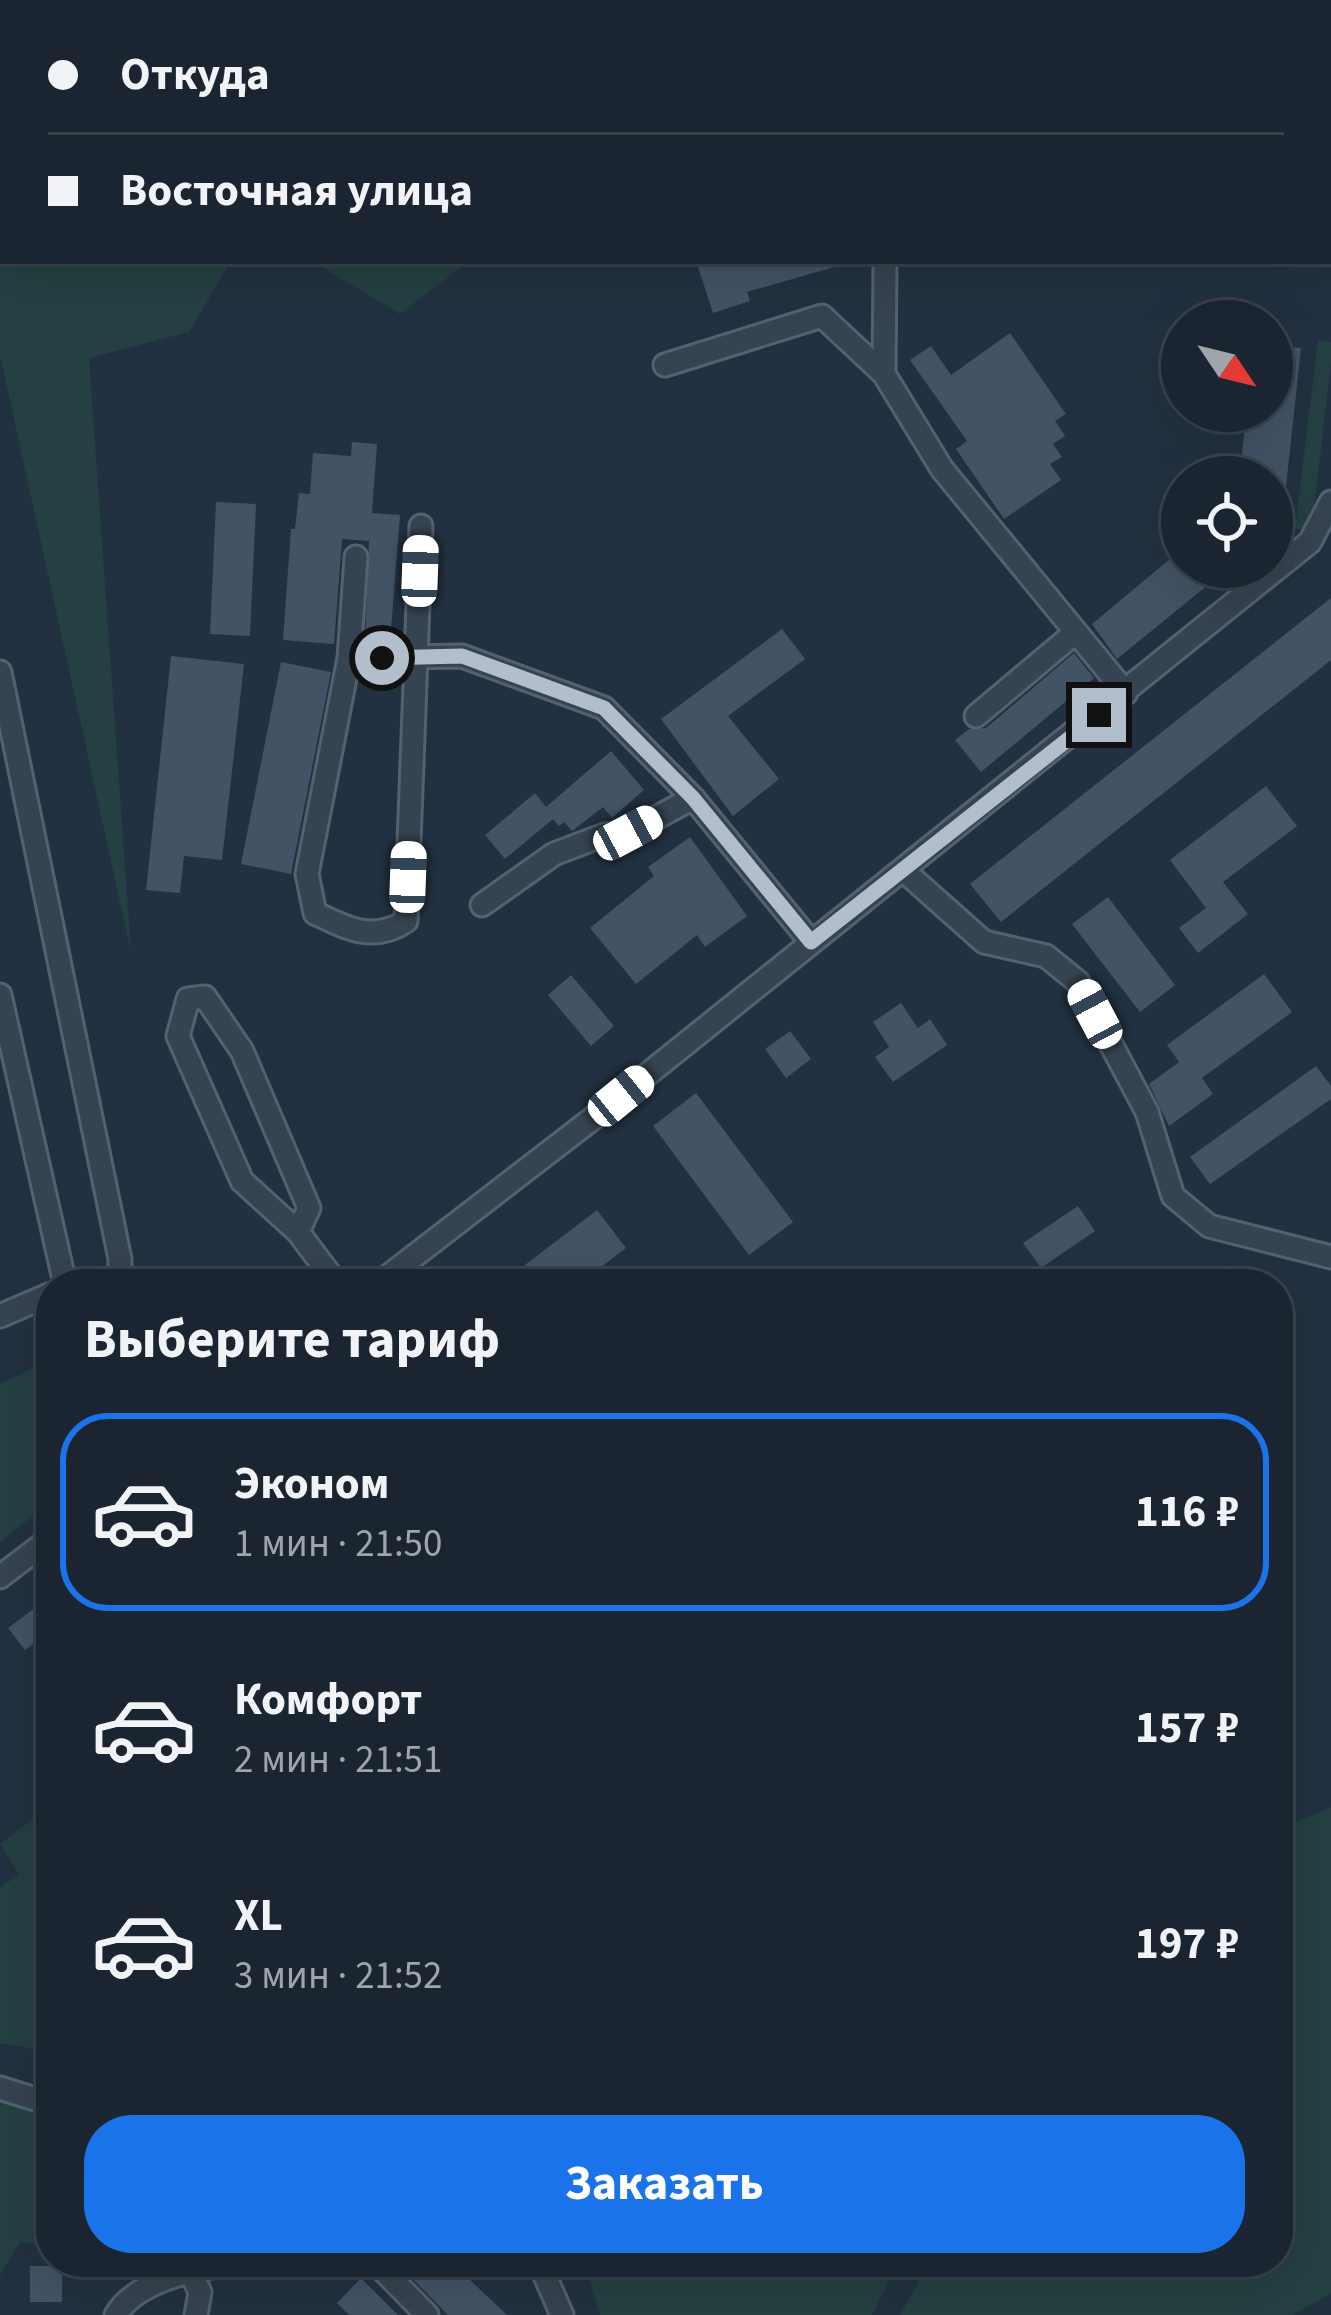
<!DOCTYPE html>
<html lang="ru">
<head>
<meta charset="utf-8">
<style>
  :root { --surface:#1a2531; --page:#232d39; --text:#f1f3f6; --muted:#9fa5ab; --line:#38424d; --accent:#1a73e8 }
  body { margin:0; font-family:"Source Sans 3",sans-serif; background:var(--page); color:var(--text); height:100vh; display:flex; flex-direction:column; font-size:45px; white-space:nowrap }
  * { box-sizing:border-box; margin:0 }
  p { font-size:39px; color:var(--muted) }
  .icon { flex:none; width:66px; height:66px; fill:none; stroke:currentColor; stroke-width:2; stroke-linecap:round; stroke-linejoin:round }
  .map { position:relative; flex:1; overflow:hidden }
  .sheet { position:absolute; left:36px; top:1269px; width:1257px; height:1008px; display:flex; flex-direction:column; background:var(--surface); border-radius:48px; box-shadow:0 12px 48px #0002,0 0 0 3px var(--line) }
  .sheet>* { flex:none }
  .hud { position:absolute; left:0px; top:0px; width:1332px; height:264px; box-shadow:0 12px 48px #0002,0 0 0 3px var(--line); display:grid; align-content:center; height:264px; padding:0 48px; background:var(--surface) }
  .needle { width:78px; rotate:125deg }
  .tools { position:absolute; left:1161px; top:300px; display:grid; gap:24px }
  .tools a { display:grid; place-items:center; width:132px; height:132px; border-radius:50%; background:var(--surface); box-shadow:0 12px 48px #0002,0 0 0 3px var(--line); font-size:60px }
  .end { position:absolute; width:54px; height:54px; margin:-27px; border:15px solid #b2becb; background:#111; box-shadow:0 0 0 6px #111 }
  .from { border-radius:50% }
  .car { position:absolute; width:36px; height:72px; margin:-36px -18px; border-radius:15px; box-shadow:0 0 9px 3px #0007; background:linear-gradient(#fff 24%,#345 0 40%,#fff 0 76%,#345 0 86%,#fff 0) }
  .hud b { display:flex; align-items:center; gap:42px; height:114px; font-size:45px }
  .hud b+b { border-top:3px solid var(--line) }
  .hud i { width:30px; height:30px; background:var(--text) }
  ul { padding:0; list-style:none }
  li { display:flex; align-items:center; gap:36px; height:198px; margin:0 24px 18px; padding:0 24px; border:6px solid transparent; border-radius:48px }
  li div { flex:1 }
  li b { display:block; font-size:45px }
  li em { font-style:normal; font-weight:700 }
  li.on { border-color:var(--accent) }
  li>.icon { width:108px; height:108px; stroke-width:1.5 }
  h2 { padding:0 48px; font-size:54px; line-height:144px }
  .action { display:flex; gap:24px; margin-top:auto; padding:24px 48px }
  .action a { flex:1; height:138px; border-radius:48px; background:var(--accent); color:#fff; font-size:48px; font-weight:700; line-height:138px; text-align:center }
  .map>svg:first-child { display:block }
</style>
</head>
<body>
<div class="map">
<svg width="1331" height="2315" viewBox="0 0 1331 2315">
  <rect width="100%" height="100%" fill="#223141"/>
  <!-- green -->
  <path fill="#244042" d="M0,0L258,3H3V261H469L400,314L314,262L229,265L189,332L89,358L131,952L0,355Z
    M1318,340L1331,342V365L1311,531L1295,529Z
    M51,1360V1502L0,1542V1384Z
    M51,1805V2052L0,2043V1888L19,1874L0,1844Z
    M1331,1807V2293L1292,2315H900L929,2262H1278V1830Z
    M0,2097L51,2121V2247L20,2242L0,2275Z
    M584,2262H899L872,2315H600Z"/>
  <!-- building -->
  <path fill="#425365" d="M717,261H841V265L747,292L750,301L713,313L698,267Z
    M1010,333L1066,414L1055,421L1065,436L1053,444L1062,457L1050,464L1061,480L1004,519L956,449L967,441L910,360L931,346L951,375Z
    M1272,345L1301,348L1282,523L1272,522V477H1239L1247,411H1272Z
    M352,442L377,444L372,513L400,515L390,642L365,643L369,541L342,539L334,644L283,640L291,529H295L299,493L310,494L313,453L351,456Z
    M216,502L256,504L250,636L210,634Z
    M1182,549V567H1230L1117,659L1092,624Z
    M1331,598V660L1001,922L970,884Z
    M782,629L805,659L728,716L779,779L733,816L661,719Z
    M1074,653L1094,678L981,772L955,740L969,729L986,728Z
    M171,656L244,664L222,860L184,856L180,893L146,890Z
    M281,662L331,672L291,874L241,864Z
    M611,751L644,790L612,818L603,807L572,831L564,822L559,826L553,819L505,859L485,835L535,793L546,807Z
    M1266,786L1297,826L1223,882L1248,914L1198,953L1179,928L1206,908L1170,860Z
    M690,837L747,916L705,947L697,935L636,984L590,928L654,876L648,867Z
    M1108,897L1175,985L1140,1012L1072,924Z
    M1264,974L1292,1012L1202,1078L1213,1094L1169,1126L1149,1084L1179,1062L1167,1045Z
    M571,975L614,1026L591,1046L548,995Z
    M901,1003L918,1028L930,1019L947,1045L893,1082L875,1057L889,1047L873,1022Z
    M790,1031L811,1059L786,1078L765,1049Z
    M1316,1066L1331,1086V1099L1210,1184L1190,1157Z
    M696,1093L793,1222L749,1255L653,1126Z
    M1078,1206L1095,1231L1041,1268L1023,1243Z
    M597,1210L626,1248L579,1284H500Z
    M51,1596V1631L25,1650L8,1628Z
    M396,2262H451L507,2315H448Z
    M30,2266H62V2302H30Z
    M361,2278L398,2315H349L337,2303Z"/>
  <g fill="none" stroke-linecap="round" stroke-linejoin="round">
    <defs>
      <path id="minor" d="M447,0L456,3
        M853,0V3
        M1318,0L1320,3
        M665,365L822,316L884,374L942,469L1126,693
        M884,374L885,261
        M421,526L406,921C374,943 346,928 315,913L307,874L349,658L462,656L604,708L693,798L811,942
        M349,658L356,557
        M0,672L120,1259V1284
        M976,716L1076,632
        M903,870L984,942L1046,956L1078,982L1147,1112L1173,1196L1209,1226L1331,1257
        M482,905L554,854L604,835L628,833L693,798
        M0,995L65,1284
        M298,1232L309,1208L242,1051L205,997L188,999L178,1036L242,1181L298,1232L337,1284
        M378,1284L592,1119L1310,542L1331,502
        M0,1316L51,1294
        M0,1577L51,1538
        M0,2088L51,2104
        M186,2262L200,2292L196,2315
        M375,2262L427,2315
        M539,2262L562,2315
        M116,2315C137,2279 203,2267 241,2262"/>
    </defs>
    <!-- minor casing -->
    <use href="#minor" stroke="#54616e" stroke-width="27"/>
    <!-- minor -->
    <use href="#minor" stroke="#364350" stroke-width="21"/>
  </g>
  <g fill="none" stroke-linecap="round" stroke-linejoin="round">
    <!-- route -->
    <path stroke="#b2becb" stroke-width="15" d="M382,658L462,656L604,708L693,798L811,942L1099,715"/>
  </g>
</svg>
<div class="tools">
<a><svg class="needle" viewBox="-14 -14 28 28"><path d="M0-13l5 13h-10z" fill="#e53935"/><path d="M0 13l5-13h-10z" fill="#9fa5ab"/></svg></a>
<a><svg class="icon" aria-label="locate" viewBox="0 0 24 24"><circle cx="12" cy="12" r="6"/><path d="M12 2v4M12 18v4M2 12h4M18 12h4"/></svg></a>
</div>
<i class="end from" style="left:382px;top:658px"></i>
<i class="end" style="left:1099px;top:715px"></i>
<i class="car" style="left:420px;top:571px;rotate:2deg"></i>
<i class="car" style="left:628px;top:833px;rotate:62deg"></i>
<i class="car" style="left:408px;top:877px;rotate:2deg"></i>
<i class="car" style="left:1095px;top:1014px;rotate:332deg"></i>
<i class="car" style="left:621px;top:1096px;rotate:51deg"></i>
<div class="hud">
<b><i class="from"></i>Откуда</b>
<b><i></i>Восточная улица</b>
</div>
<section class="sheet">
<h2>Выберите тариф</h2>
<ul>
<li class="on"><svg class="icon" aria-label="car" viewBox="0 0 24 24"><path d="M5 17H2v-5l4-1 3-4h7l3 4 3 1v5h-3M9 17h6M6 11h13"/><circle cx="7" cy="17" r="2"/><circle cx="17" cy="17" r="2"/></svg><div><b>Эконом</b><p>1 мин · 21:50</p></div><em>116 ₽</em></li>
<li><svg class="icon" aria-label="car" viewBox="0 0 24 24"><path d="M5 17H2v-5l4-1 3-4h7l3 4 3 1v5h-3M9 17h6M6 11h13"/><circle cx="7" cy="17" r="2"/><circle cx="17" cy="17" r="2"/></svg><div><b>Комфорт</b><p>2 мин · 21:51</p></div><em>157 ₽</em></li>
<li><svg class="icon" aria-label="car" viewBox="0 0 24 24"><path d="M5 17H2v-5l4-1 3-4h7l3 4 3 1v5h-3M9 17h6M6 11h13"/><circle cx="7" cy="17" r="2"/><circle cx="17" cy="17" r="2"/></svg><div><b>XL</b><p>3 мин · 21:52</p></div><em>197 ₽</em></li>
</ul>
<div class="action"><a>Заказать</a></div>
</section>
</div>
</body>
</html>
